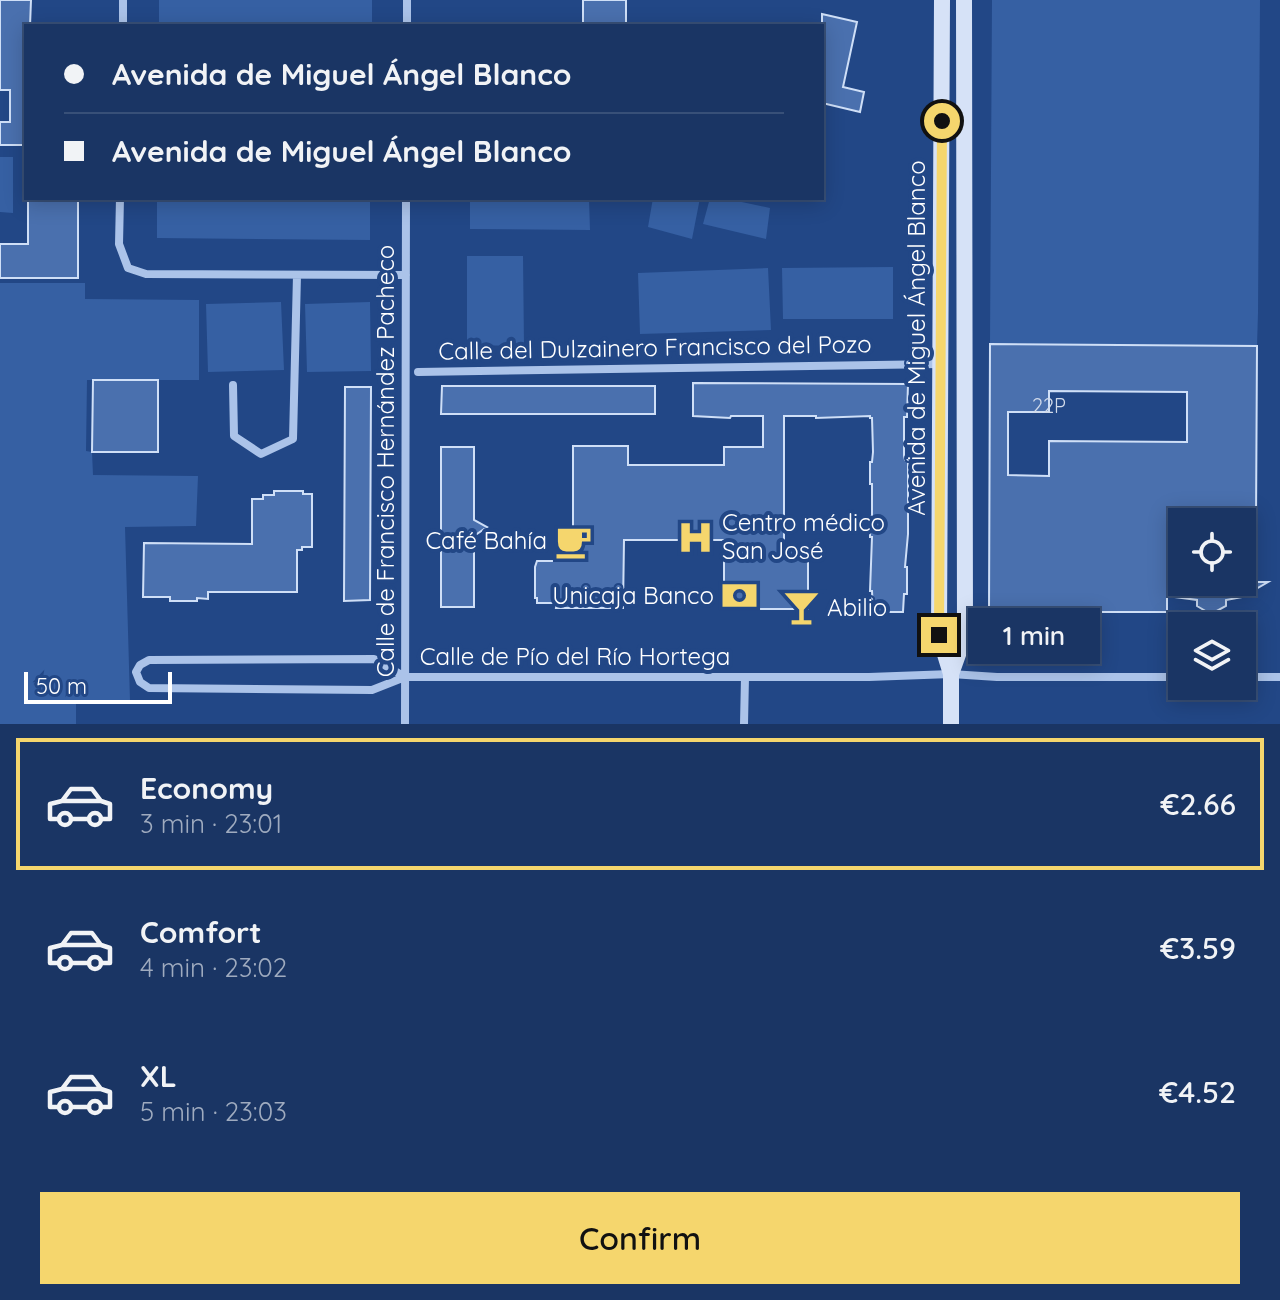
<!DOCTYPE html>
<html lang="en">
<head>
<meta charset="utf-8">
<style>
  :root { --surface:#1a3564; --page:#27406d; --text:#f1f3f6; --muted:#9fabbf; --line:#385078; --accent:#f5d66d }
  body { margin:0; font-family:Quicksand,sans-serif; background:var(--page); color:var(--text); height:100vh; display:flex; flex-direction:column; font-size:30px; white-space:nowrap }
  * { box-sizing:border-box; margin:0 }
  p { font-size:26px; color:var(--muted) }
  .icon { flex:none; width:44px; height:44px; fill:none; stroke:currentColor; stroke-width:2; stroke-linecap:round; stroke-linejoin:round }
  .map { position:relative; height:724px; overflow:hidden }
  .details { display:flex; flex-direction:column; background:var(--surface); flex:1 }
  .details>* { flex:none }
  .top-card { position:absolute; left:24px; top:24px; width:800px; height:176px; border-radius:0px; box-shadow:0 4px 20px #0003,0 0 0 2px var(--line); display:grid; align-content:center; height:176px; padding:0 40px; background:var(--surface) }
  .buttons { position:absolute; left:1168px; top:508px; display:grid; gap:16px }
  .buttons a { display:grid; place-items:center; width:88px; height:88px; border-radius:0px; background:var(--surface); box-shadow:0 4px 20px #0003,0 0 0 2px var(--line); font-size:40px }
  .scale { position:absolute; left:24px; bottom:20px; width:148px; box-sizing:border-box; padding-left:8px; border:4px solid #fff; border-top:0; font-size:22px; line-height:28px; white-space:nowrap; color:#fff; -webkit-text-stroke:6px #224786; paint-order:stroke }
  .end { position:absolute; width:36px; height:36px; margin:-18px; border:10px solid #f5d66d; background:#111; box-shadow:0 0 0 4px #111 }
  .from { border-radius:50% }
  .bubble { position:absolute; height:56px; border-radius:0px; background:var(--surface); box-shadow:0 4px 20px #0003,0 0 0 2px var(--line); font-size:26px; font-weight:600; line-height:56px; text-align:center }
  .top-card b { display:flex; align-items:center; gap:28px; height:76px; font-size:30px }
  .top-card b+b { border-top:2px solid var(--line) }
  .top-card i { width:20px; height:20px; background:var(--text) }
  ul { padding:14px 0 0; list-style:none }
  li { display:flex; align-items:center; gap:24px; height:132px; margin:0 16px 12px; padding:0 24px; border:4px solid transparent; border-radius:0px }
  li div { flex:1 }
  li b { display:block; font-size:30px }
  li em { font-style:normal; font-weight:600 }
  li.active { border-color:var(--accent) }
  li>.icon { width:72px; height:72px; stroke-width:1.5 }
  .button { display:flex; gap:16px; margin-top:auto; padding:16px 40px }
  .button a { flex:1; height:92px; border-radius:0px; background:var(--accent); color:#111; font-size:32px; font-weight:600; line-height:92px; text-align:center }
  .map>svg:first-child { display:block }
</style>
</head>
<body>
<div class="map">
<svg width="1280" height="724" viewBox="0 0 1280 724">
  <rect width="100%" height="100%" fill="#224786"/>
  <!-- green -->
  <path fill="#3660a3" d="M159,0H372V26H159Z
    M992,0H1260L1258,313L1257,346L990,344Z
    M0,157H13V213L0,212Z
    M157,198H370V240L157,238Z
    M470,198H589L590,230L470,229Z
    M653,198H700L692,239L648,227Z
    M710,198H723L770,208L766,239L703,224Z
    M467,256H523L524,346L467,345Z
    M893,267V319H783L782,268Z
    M768,268L771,330L640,334L638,273Z
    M0,283H85V299L199,300V380H87L86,451L92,452L93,475L198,476L196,526L125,527L130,701L76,702V724H0Z
    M281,302L284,370L208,372L206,304Z
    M370,302L371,371L307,372L305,304Z"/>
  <!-- building -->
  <path fill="#4a70ae" stroke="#cfdff7" stroke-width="2" fill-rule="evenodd" d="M0,0H31L30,26H26V145H0V122H10V90H0Z
    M583,0H626V26H583Z
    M822,14L857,22L843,87L864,92L860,112L822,103Z
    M28,198H78V278H0V244H28Z
    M990,344L1257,346L1256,522H1182V582H1268L1242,597L1226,600V606L1213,613H1209L1197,606V600L1167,596V612H989ZM1049,391L1187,392V442L1049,441V476L1008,475V412H1049Z
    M93,380H158V452H92Z
    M693,383L908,384L907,417H904V456L905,460H908V534L905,567H907V594H904L903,612H873L872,591H870L872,537H870V516H872V484H870V462H872L873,452L872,418H870V416L816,418V416H784V546H808V609H724V540H624L623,608H556L557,603H537V598H535V567L537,561H556L557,556H573V446H628V465H724V447H763V416H731L730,418L693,416Z
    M442,386H655V414H441Z
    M345,387H371L370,600L344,601Z
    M441,447H474V520L487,527L474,536V607H441Z
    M274,491H303V494H312V547H302V550H297V592H208V599L197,598V601H170V597H143L144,543L252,544V499H263V495H274Z"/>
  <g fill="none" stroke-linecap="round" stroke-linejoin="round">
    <!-- street -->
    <path stroke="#abc3e9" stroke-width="8" d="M123,26V0
      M407,26V0
      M120,198L119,244L128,268L146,274L406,275
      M418,372L940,364
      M233,385L234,436L261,454L293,439L297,275
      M405,677L374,659L149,660L140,665L136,672L140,682L149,688L372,690L405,677H869L951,674L997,677H1182
      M1242,677H1280
      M405,724L406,198
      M744,724L745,677"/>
    <!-- secondary -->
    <path stroke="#d6e2f7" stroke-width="16" d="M942,0L939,635L951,674V724
      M951,674L965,635L964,0"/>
  </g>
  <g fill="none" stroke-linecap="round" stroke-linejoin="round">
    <!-- route -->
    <path stroke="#f5d66d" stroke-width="10" d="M939,635L942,121"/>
  </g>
  <!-- icons -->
  <defs>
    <symbol id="hospital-bare" viewBox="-9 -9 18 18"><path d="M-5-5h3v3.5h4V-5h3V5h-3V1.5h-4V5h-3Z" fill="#f5d66d" stroke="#224786" stroke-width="2.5" paint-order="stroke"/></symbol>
    <symbol id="cafe-bare" viewBox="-9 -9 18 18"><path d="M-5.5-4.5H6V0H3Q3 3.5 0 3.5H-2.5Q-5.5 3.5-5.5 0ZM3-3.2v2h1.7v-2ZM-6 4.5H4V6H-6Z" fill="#f5d66d" stroke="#224786" stroke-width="2.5" paint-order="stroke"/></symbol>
    <symbol id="bank-bare" viewBox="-9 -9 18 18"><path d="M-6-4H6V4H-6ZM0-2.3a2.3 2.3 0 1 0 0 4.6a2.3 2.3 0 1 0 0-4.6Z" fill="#f5d66d" stroke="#224786" stroke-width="2.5" paint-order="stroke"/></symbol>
    <symbol id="bar-bare" viewBox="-9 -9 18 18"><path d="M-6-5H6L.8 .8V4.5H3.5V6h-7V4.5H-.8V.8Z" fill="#f5d66d" stroke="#224786" stroke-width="2.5" paint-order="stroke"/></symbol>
  </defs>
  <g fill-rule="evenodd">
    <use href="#hospital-bare" x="670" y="512" width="51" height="51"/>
    <use href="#cafe-bare" x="548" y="516" width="51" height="51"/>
    <use href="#bank-bare" x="714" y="570" width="51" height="51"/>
    <use href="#bar-bare" x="776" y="582" width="51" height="51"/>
  </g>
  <g text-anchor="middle" stroke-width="8" stroke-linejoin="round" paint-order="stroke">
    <!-- number labels -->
    <g font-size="20" fill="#d2dbeb">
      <text x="1049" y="413">22P</text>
    </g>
    <!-- street labels -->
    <g font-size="24" fill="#fff" stroke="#224786">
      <text transform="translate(917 338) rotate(-90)" y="8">Avenida de Miguel Ángel Blanco</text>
      <text transform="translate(655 348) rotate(-1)" y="8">Calle del Dulzainero Francisco del Pozo</text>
      <text transform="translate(386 461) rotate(-90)" y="8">Calle de Francisco Hernández Pacheco</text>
      <text x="575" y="665">Calle de Pío del Río Hortega</text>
    </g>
    <!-- poi labels -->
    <g font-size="24" fill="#fff" stroke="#224786" text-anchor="start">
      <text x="722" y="531">Centro médico<tspan x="722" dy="28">San José</tspan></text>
      <text x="547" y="549" text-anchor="end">Café Bahía</text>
      <text x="714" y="604" text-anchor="end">Unicaja Banco</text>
      <text x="827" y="616">Abilio</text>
    </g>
  </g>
</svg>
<div class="buttons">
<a><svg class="icon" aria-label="locate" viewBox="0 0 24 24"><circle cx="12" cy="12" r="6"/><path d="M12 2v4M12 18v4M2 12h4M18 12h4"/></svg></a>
<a><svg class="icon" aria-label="layers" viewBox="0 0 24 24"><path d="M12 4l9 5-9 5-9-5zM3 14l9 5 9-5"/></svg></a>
</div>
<div class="scale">50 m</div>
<i class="end from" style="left:942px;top:121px"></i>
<i class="end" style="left:939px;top:635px"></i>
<div class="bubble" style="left:968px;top:608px;width:132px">1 min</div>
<div class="top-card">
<b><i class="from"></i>Avenida de Miguel Ángel Blanco</b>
<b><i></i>Avenida de Miguel Ángel Blanco</b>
</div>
</div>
<section class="details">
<ul>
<li class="active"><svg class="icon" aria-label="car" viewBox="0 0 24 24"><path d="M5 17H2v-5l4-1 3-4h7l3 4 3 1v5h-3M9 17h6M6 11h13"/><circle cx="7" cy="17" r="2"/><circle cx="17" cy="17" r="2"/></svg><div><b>Economy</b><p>3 min · 23:01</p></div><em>€2.66</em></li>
<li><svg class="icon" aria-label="car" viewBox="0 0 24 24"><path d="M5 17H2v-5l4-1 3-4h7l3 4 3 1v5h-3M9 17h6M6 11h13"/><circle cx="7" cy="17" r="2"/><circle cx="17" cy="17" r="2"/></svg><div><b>Comfort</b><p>4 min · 23:02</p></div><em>€3.59</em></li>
<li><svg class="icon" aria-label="car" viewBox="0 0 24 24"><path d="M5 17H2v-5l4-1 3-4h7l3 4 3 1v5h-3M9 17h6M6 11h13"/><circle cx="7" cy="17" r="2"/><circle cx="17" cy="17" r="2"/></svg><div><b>XL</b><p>5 min · 23:03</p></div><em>€4.52</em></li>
</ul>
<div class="button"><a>Confirm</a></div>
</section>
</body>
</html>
